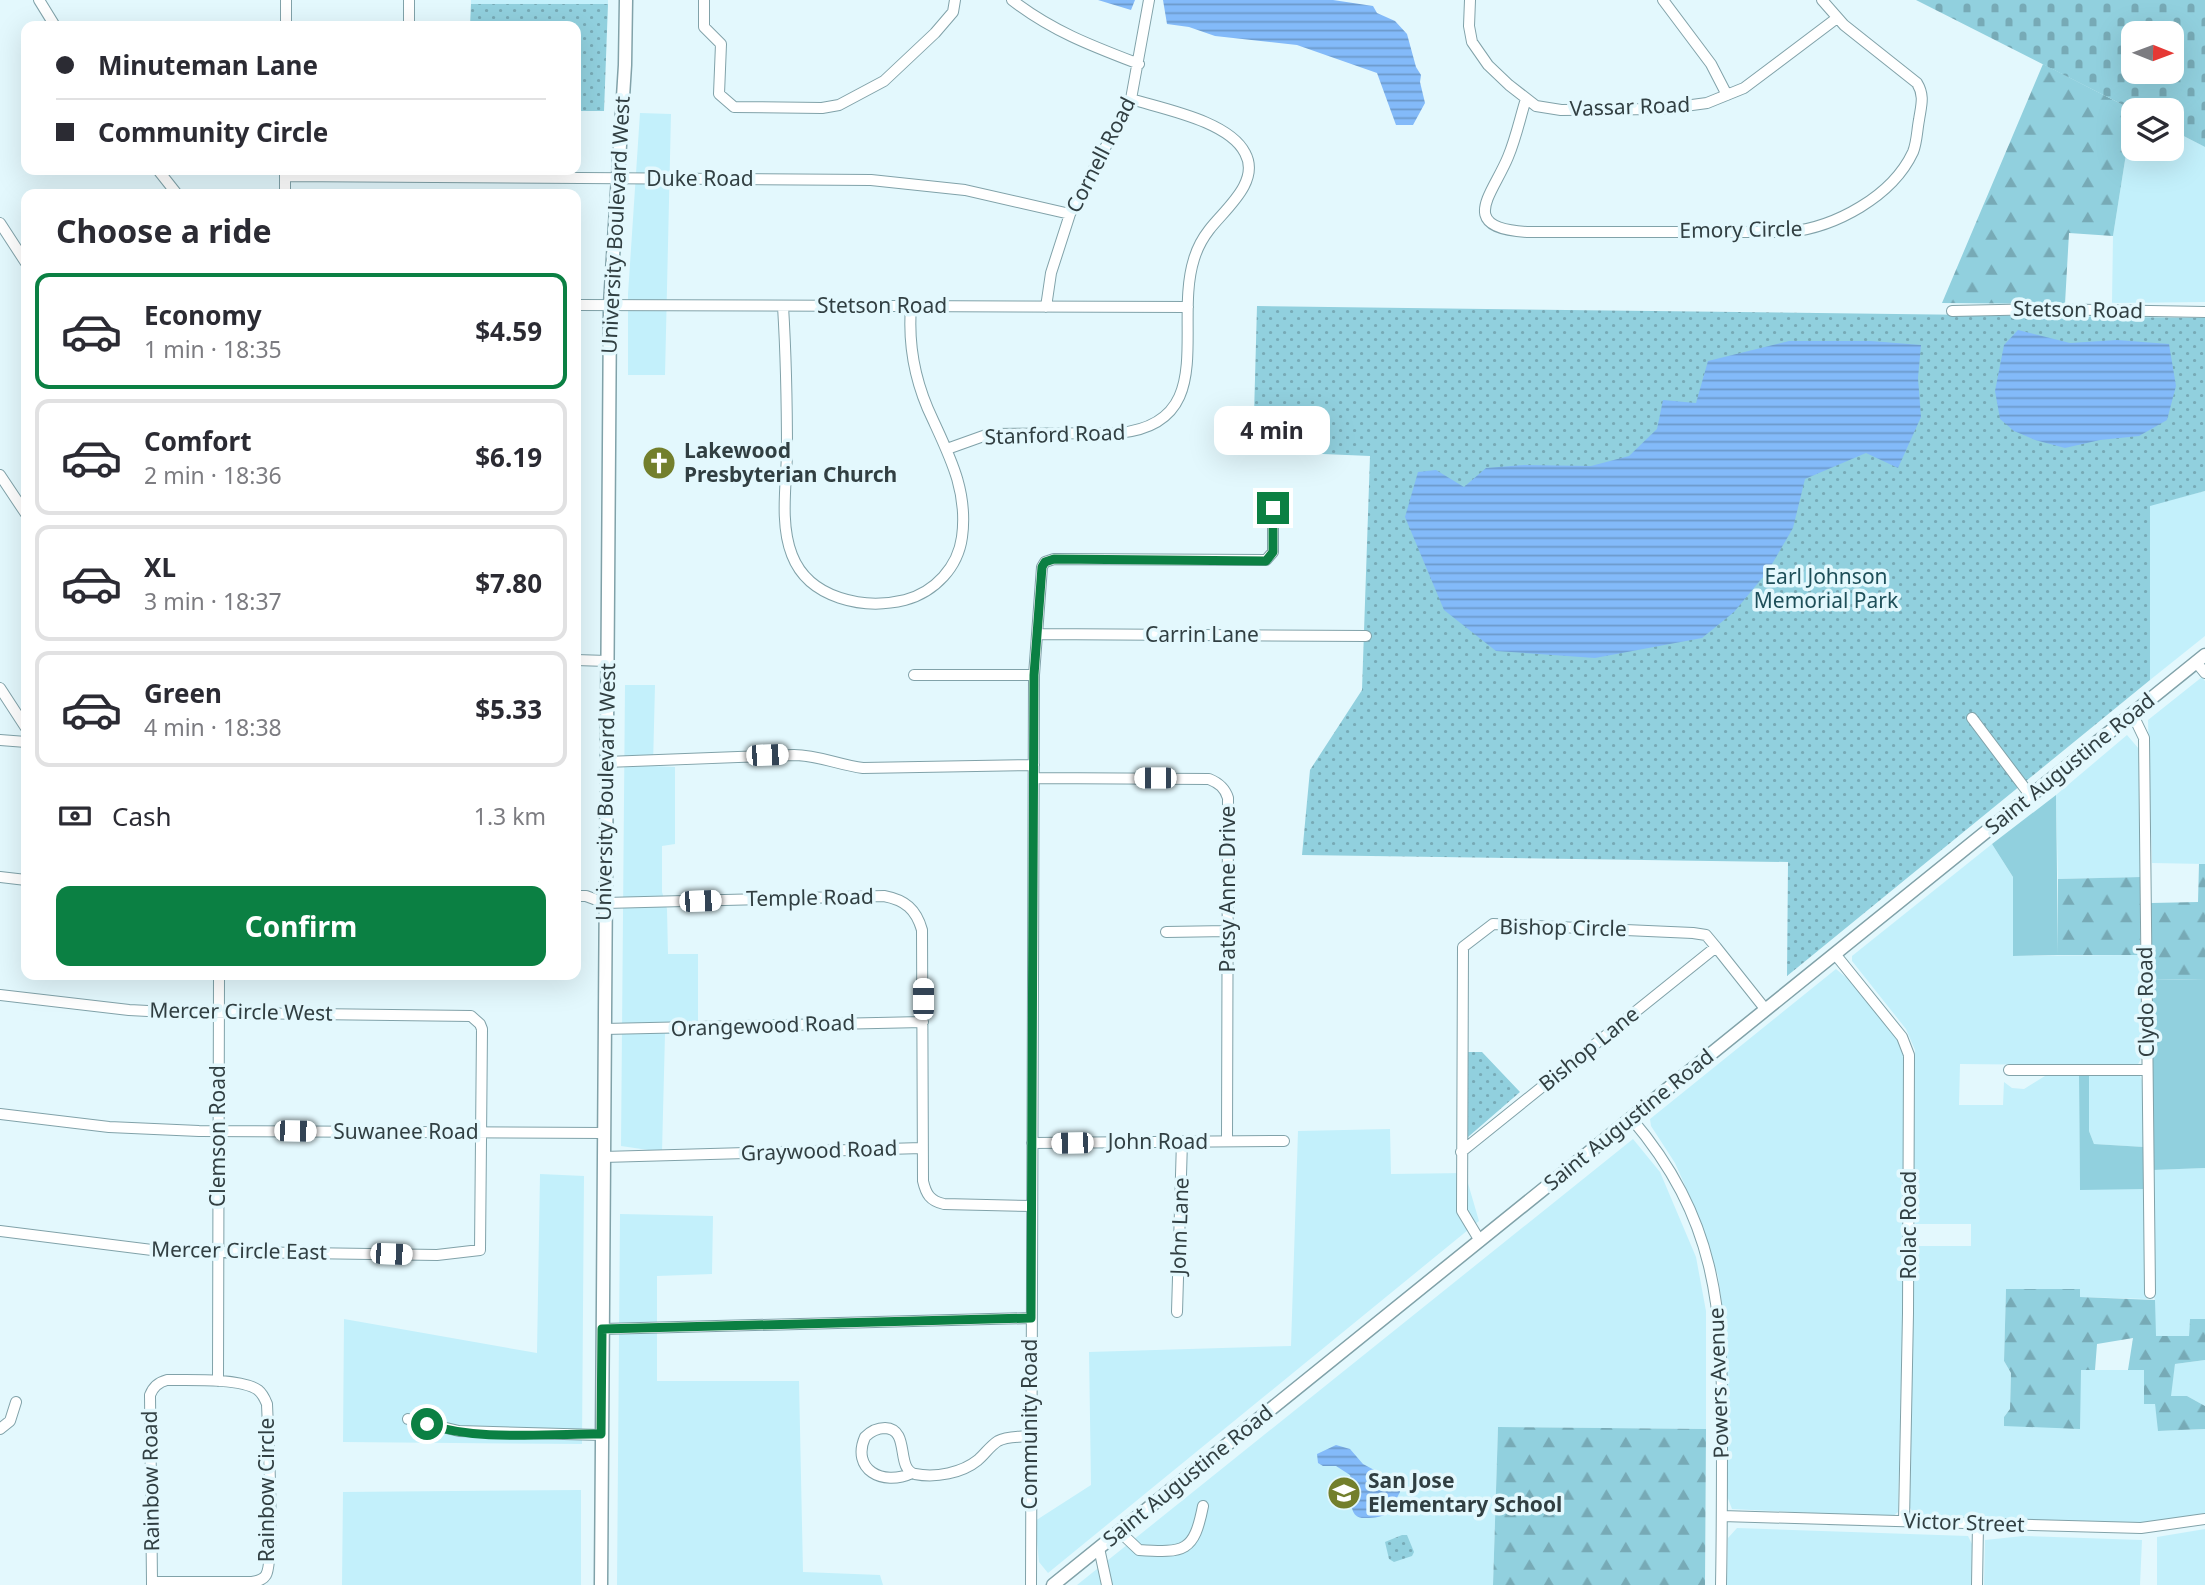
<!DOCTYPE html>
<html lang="en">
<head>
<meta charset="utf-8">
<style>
  :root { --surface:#fff; --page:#f7f7f7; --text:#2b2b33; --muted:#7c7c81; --line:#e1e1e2; --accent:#0b8043 }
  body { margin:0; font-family:"Noto Sans",sans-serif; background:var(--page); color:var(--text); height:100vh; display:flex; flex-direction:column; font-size:26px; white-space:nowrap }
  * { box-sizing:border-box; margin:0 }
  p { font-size:23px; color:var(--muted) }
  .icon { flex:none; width:38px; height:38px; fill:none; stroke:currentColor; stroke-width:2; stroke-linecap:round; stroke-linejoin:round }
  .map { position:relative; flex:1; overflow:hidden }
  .sheet { position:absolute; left:21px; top:189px; width:560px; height:791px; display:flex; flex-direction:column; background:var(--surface); border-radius:14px; box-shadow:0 7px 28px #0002 }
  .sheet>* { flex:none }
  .hud { position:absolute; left:21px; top:21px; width:560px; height:154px; border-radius:14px; box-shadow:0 7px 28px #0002; display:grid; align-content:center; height:154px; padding:0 35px; background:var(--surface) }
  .needle { width:46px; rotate:91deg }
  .fabs { position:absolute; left:2121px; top:21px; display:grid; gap:14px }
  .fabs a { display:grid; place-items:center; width:63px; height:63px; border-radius:14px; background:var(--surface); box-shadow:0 7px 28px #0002; font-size:35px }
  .end { position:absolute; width:32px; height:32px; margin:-16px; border:9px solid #0b8043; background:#fff; box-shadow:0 0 0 4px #fff }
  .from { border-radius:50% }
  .bubble { position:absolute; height:49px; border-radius:14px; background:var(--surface); box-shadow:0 7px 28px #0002; font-size:23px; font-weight:700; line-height:49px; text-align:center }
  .car { position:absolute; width:21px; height:42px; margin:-21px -10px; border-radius:9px; box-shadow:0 0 5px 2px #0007; background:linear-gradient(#fff 24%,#345 0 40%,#fff 0 76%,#345 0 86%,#fff 0) }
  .hud b { display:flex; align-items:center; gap:24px; height:66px; font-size:26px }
  .hud b+b { border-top:2px solid var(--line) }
  .hud i { width:18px; height:18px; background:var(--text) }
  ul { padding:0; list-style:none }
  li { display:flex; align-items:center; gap:21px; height:116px; margin:0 14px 10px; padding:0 21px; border:4px solid var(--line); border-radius:14px }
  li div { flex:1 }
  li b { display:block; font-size:26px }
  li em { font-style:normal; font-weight:700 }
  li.current { border-color:var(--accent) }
  li>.icon { width:63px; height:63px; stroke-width:1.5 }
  h2 { padding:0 35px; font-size:32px; line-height:84px }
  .pay { display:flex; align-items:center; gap:18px; height:77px; padding:0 35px; font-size:26px }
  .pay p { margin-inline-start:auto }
  .cta { display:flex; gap:14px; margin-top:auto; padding:14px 35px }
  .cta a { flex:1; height:80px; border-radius:14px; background:var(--accent); color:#fff; font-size:28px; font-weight:700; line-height:80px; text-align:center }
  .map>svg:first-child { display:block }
</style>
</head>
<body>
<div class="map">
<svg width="2205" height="1585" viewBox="0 0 2205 1585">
  <defs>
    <pattern id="forest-firs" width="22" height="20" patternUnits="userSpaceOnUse" patternTransform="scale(1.75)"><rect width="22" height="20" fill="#91d0de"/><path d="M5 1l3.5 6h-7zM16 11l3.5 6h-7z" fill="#77aab6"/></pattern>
    <pattern id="cemetery-stones" width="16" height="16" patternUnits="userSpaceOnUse" patternTransform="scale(1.75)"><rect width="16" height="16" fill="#91d0de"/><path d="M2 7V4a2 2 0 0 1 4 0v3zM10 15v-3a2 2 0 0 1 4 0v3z" fill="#77aab6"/></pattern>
    <pattern id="park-dots" width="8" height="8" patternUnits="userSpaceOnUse" patternTransform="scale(1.75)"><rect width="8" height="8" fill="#91d0de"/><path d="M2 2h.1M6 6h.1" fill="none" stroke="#77aab6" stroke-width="1.8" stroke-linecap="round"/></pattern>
    <pattern id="water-rules" width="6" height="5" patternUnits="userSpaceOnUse" patternTransform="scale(1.75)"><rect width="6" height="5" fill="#83baf9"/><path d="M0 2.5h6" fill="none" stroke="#6c99cb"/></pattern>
  </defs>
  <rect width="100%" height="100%" fill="#e3f8fd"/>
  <!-- built -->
  <path fill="#c3f0fb" d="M471,0H608V4H471Z
    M2133,110V149H2172V130L2205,147V302L2112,303L2113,236Z
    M640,113L671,114L665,375H628V294Z
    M2205,491V636L2150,680V505Z
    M2202,677L2205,681V864L2152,863L2148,720Z
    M625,685H655L653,766L675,767V844L662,846V892L667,909L668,954H698V1034H665L662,1152L621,1146Z
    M2127,735L2139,749L2141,877L2058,879L2056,795Z
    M1992,844L2013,877V956L2140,955L2142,1057L2137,1066L1960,1064L1959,1105H2003L2004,1082L2012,1088L2024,1089L2045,1076L2079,1075L2080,1189H2144L2147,1299L2080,1297V1289L2006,1290L2004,1361L2011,1373L2010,1409L2004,1417L2081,1370H2144V1404H2155L2159,1431L2205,1429V1515L2143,1523L1917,1517L1910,1508L1913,1246H1971V1224H1913L1915,1050L1906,1029L1852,961V956Z
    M1836,969L1855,985L1891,1029L1903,1049L1905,1096L1903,1295L1898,1512L1892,1517L1732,1509L1727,1496L1725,1326L1718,1276L1699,1217L1675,1163L1651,1126L1650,1119Z
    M2089,1076H2140L2143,1083L2144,1147L2094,1144L2089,1131Z
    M1390,1129L1391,1174L1465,1173L1479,1221L1048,1573L1039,1562L1035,1521L1091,1485L1089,1352L1291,1346L1298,1131Z
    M1633,1139L1660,1172L1696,1257L1706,1311V1429L1498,1427L1493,1585H1077Z
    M2205,1168V1319H2190L2189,1336H2155L2153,1170Z
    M540,1174L584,1176L582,1444L343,1442L344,1319L537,1353Z
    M620,1214L713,1216L712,1274L657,1276V1381H799L803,1572L880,1575L883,1585H617Z
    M2205,1360V1406L2187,1396H2170L2175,1364Z
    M581,1490V1585H342L343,1492Z
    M1737,1528L1968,1536L1972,1544L1971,1585H1727L1728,1538Z
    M2205,1529V1585H2157V1537Z
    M2023,1536L2142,1540L2140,1585H1984L1985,1540Z"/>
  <!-- green -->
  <path fill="#91d0de" d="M2056,795L2058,955L2013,956V877L1992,844Z
    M2205,979V1168L2153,1170L2149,980Z
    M2079,1075L2089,1076V1131L2094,1144L2144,1147V1189L2080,1190Z"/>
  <!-- forest -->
  <path fill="url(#forest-firs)" d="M2043,64L2133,110L2113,236L2069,233L2065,304L1942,303Z
    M2199,864H2205V979L2149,980L2151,903L2198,902Z
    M2141,877L2140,955H2058V879Z
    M2006,1289H2080V1297L2155,1300L2156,1336H2189L2190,1319H2205V1360L2175,1364L2171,1396H2187L2205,1406V1429L2158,1431L2155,1404H2144V1370H2128L2133,1338L2097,1344L2095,1370H2081L2080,1429L2004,1426V1417L2010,1409L2011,1373L2004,1361Z
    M1498,1427L1706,1429L1705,1585H1493Z"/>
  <!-- cemetery -->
  <path fill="url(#cemetery-stones)" fill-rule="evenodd" d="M1916,0H2205V147L2172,130V110H2133ZM2133,33H2172V72H2133Z"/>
  <!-- park -->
  <path fill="url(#park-dots)" d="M471,4H608L604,111H576V26H470Z
    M1257,306L2205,318V491L2150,506V680L1787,976L1788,862L1302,855L1310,770L1362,690L1370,456L1253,451Z
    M1468,1052H1482L1520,1092L1468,1137Z
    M1402,1535H1407L1414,1552L1412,1556L1394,1562L1389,1559L1385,1542Z"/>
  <!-- water -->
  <path fill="url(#water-rules)" d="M1098,0H1135L1131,10Z
    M1163,0H1333L1373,6L1377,13L1395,21L1407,34L1416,67L1421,75L1420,82L1425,103L1413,125H1396L1377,73L1297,45L1215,36L1189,27L1167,24Z
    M2018,330L2070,343L2117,340L2169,344L2176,386L2167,420L2139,436L2100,440L2065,448L2035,440L2014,431L2000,419L1995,391L2004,345Z
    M1789,341H1871L1921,345L1918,378L1921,417L1898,468L1866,453L1805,479L1793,528L1768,571L1734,612L1702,638L1595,658L1496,651L1444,610L1405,517L1418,472L1436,470L1464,487L1486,468L1524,465L1591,466L1629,456L1657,429L1663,400L1696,403L1708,361Z
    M1336,1445L1350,1449L1363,1464L1395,1481L1400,1487V1492L1389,1513C1382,1517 1374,1518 1366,1518C1344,1520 1354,1490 1350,1475L1336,1466H1323L1318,1463L1317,1454Z"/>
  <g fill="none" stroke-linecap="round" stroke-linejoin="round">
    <defs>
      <path id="minor" d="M39,0L55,26
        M704,0V27L721,44L719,94L734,107L822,108L839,105L884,81L935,33L953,12L955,0
        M1012,0C1052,31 1092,46 1139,64
        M1470,0L1469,26L1472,42L1488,65L1509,85L1536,106L1561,110L1662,109L1707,103L1744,88L1837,18
        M1663,0L1711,64L1727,95
        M286,26V0
        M409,26V0
        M1526,99C1520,118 1516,138 1508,157C1493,194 1456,228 1527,232H1789C1835,227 1892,197 1913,152C1917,142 1917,130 1919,120C1921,106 1925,96 1917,83L1844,25L1822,0
        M158,170L177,194
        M285,176L871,180L965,190L1070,214
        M285,194V170
        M0,223L26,263
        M576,305L1188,307
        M783,306C786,355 787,405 787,454C786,486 780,525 792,555C809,599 864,610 905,600C935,592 958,567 962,537C968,493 951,459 933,420C916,385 908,345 911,307
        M1046,307L1051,273L1070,214L1131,99L1149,0
        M1952,311L2042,309L2205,312
        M947,449L989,434L1119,433C1220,423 1173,325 1194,259C1197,249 1202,239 1209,230C1224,210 1261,182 1245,153C1229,121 1163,109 1131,99
        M0,475L26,514
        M1037,634L1366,636
        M576,660L607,661
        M2196,662L2205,673
        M914,675H1034
        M0,688L26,728
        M2132,713L2144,738L2150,1293
        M1972,718L2030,795
        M0,740L26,742
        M606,762L794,755C818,755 839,765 863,768L1034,765
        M1034,778L1209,779C1219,783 1225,788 1228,798L1227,1141
        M0,877L26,880
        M576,896H586L605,903L884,896C905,900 916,909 922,930L923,1181C926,1194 930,1201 944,1204L1032,1206
        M1166,932L1228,931
        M1835,954L1902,1037L1909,1055L1908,1313L1904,1521
        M0,995L129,1010L167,1012L471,1016L480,1024L482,1029L480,1250L437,1255L160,1251L0,1231
        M604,1029L923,1022
        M2009,1070H2147
        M0,1114L109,1127L199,1131L603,1133
        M1631,1118C1716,1218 1723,1306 1722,1431C1722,1482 1722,1534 1721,1585
        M1032,1143L1284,1141
        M1461,1152L1716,947
        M603,1157L922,1148
        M1480,1241L1462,1211L1463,947L1493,924L1693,933L1706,935L1716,947L1766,1010
        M1177,1312L1182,1141
        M602,1329L1031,1318
        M218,1381L219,975
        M408,1419L459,1431L601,1435
        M0,1429L10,1421L16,1402
        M912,1473C882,1487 851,1469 865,1437C871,1431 877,1428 885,1428C911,1429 895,1469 915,1474C936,1478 962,1473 978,1460C985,1454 990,1446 998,1441C1007,1436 1020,1437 1030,1436
        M1722,1516L2141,1528L2205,1519
        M1120,1532L1139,1550C1185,1553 1194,1552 1203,1506
        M1099,1548L1107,1585
        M152,1582H252C258,1581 263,1580 266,1575C275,1560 268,1430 267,1404C265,1399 263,1394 258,1390C242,1378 188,1380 167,1380C159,1382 153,1387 150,1395L152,1582V1585
        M1031,1585L1034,675L1042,567L1045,562L1054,559L1266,560L1273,552V508
        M1977,1585L1978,1524"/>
      <path id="major" d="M601,1585L610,305L625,65L626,0
        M1053,1585L2205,655"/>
    </defs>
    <!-- minor casing -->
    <use href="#minor" stroke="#81a2a9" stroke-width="12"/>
    <!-- major casing -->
    <use href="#major" stroke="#81a2a9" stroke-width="15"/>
    <!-- minor -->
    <use href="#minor" stroke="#fff" stroke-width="10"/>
    <!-- major -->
    <use href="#major" stroke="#fff" stroke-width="12"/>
  </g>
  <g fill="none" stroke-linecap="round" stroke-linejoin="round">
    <!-- route -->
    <path stroke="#0b8043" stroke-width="9" d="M427,1424C479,1442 547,1433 601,1434L602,1329L1031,1318L1034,675L1042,567L1045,562L1054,559L1266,561L1273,552V508"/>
  </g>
  <!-- icons -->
  <defs>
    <symbol id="church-disc" viewBox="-11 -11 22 22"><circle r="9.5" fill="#737f2c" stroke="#e3f8fd"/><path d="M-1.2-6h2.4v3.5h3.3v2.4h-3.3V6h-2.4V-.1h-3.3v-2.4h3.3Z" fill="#fff"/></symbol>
    <symbol id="school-disc" viewBox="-11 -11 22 22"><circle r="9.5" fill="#737f2c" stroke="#e3f8fd"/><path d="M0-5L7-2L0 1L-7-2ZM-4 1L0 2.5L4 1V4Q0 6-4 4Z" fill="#fff"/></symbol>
  </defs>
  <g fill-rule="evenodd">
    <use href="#church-disc" x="640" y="444" width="38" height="38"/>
    <use href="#school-disc" x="1325" y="1474" width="38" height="38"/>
  </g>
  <g text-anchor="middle" stroke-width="7" stroke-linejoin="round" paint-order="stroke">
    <!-- street labels -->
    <g font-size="21" fill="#313f42" stroke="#e3f8fd">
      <text transform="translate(1630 107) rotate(-2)" y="7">Vassar Road</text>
      <text transform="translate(1101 155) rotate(-63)" y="7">Cornell Road</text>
      <text x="700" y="186">Duke Road</text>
      <text transform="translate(616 225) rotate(-87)" y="7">University Boulevard West</text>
      <text transform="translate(1741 230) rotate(-1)" y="7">Emory Circle</text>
      <text x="882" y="313">Stetson Road</text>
      <text transform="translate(2078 310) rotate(1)" y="7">Stetson Road</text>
      <text transform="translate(1055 435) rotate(-2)" y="7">Stanford Road</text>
      <text x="1202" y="642">Carrin Lane</text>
      <text transform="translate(2070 764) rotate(-39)" y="7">Saint Augustine Road</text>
      <text transform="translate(606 792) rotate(-89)" y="7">University Boulevard West</text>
      <text transform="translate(1228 889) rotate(-90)" y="7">Patsy Anne Drive</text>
      <text transform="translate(810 898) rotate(-1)" y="7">Temple Road</text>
      <text transform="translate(1563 928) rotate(1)" y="7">Bishop Circle</text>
      <text transform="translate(2146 1002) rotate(-91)" y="7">Clydo Road</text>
      <text transform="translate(241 1012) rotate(1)" y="7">Mercer Circle West</text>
      <text transform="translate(763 1026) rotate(-2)" y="7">Orangewood Road</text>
      <text transform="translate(1589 1049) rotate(-39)" y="7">Bishop Lane</text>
      <text transform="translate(1629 1120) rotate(-39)" y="7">Saint Augustine Road</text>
      <text x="406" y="1139">Suwanee Road</text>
      <text transform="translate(218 1136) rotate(-90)" y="7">Clemson Road</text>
      <text x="1158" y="1149">John Road</text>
      <text transform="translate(819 1151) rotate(-2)" y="7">Graywood Road</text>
      <text transform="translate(1909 1225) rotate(-90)" y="7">Rolac Road</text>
      <text transform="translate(1180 1226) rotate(-88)" y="7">John Lane</text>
      <text transform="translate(239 1251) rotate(1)" y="7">Mercer Circle East</text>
      <text transform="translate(1719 1383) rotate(-92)" y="7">Powers Avenue</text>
      <text transform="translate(1030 1424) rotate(-90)" y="7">Community Road</text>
      <text transform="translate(1188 1476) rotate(-39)" y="7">Saint Augustine Road</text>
      <text transform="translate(151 1481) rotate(-91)" y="7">Rainbow Road</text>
      <text transform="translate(267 1490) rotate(-90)" y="7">Rainbow Circle</text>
      <text transform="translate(1964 1523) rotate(2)" y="7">Victor Street</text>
    </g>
    <!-- poi labels -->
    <g font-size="21" font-weight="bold" fill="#313f42" stroke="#e3f8fd" text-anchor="start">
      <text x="684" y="458">Lakewood<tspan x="684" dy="24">Presbyterian Church</tspan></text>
      <text x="1368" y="1488">San Jose<tspan x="1368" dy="24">Elementary School</tspan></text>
    </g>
    <!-- park labels -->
    <g font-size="21" fill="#1e4f59" stroke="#e3f8fd">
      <text x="1826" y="584">Earl Johnson<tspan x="1826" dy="24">Memorial Park</tspan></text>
    </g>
  </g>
</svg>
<div class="fabs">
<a><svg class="needle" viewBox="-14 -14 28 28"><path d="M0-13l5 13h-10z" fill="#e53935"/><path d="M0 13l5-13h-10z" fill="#7c7c81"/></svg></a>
<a><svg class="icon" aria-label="layers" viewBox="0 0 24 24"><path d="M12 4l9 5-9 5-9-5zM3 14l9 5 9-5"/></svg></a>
</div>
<i class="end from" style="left:427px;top:1424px"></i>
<i class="end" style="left:1273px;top:508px"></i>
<div class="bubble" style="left:1214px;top:406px;width:116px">4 min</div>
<i class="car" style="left:767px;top:755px;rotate:88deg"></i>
<i class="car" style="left:1155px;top:778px;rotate:270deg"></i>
<i class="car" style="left:700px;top:901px;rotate:88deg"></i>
<i class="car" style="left:923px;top:999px;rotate:0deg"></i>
<i class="car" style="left:295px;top:1131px;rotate:91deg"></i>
<i class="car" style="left:1072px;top:1143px;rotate:269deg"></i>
<i class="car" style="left:391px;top:1254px;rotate:92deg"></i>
<div class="hud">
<b><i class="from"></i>Minuteman Lane</b>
<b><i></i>Community Circle</b>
</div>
<section class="sheet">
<h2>Choose a ride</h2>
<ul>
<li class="current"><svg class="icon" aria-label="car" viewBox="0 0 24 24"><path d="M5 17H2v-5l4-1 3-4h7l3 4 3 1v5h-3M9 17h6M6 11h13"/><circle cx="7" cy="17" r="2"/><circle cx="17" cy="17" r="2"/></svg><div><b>Economy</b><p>1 min · 18:35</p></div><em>$4.59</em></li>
<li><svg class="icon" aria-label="car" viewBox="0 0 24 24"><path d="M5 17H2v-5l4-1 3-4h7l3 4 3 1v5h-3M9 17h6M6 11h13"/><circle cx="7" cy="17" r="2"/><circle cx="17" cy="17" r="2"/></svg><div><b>Comfort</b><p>2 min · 18:36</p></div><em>$6.19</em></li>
<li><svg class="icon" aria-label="car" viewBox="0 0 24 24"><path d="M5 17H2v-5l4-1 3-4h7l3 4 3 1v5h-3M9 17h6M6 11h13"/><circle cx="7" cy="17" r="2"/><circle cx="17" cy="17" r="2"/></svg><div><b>XL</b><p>3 min · 18:37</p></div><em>$7.80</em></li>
<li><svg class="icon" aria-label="car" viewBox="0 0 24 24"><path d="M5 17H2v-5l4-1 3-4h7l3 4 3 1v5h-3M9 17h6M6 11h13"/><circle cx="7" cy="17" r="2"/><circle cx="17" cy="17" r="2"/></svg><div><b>Green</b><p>4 min · 18:38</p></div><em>$5.33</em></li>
</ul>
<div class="pay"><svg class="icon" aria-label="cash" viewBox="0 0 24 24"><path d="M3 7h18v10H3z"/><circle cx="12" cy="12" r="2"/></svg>Cash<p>1.3 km</p></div>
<div class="cta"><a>Confirm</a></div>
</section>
</div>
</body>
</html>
